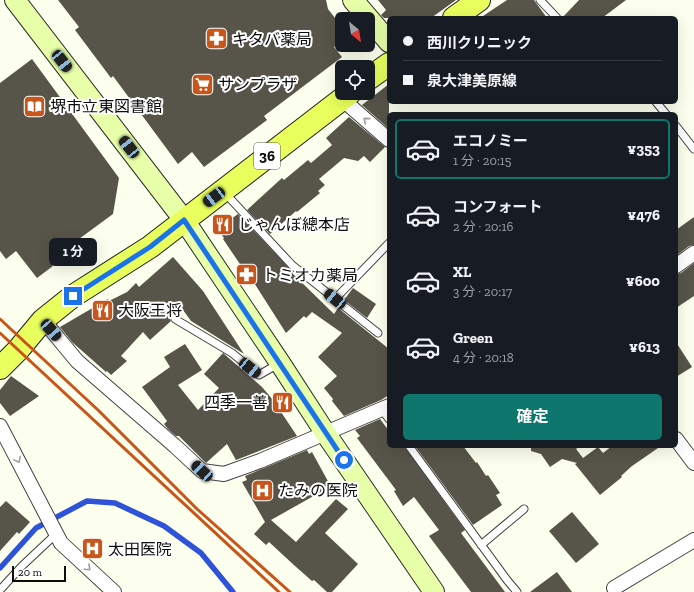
<!DOCTYPE html>
<html lang="ja">
<head>
<meta charset="utf-8">
<style>
  :root { --surface:#171b24; --page:#242831; --text:#f1f3f6; --muted:#9ea1a6; --line:#363941; --accent:#0f766e }
  body { margin:0; font-family:"Zilla Slab","Noto Sans JP",serif; background:var(--page); color:var(--text); height:100vh; display:flex; flex-direction:column; font-size:15px; white-space:nowrap }
  * { box-sizing:border-box; margin:0 }
  p { font-size:13px; color:var(--muted) }
  .icon { flex:none; width:22px; height:22px; fill:none; stroke:currentColor; stroke-width:2; stroke-linecap:round; stroke-linejoin:round }
  .map { position:relative; flex:1; overflow:hidden }
  .sheet { position:absolute; left:387px; top:112px; width:291px; height:336px; display:flex; flex-direction:column; background:var(--surface); border-radius:6px; box-shadow:0 4px 16px #0002 }
  .sheet>* { flex:none }
  .top-card { position:absolute; left:387px; top:16px; width:291px; height:88px; border-radius:6px; box-shadow:0 4px 16px #0002; display:grid; align-content:center; height:88px; padding:0 16px; background:var(--surface) }
  .needle { width:26px; rotate:150deg }
  .buttons { position:absolute; left:335px; top:12px; display:grid; gap:8px }
  .buttons a { display:grid; place-items:center; width:40px; height:40px; border-radius:6px; background:var(--surface); box-shadow:0 4px 16px #0002; font-size:20px }
  .scale { position:absolute; left:12px; bottom:10px; width:54px; box-sizing:border-box; padding-left:4px; border:2px solid #0d0d0d; border-top:0; font-size:11px; line-height:14px; white-space:nowrap; color:#0d0d0d; -webkit-text-stroke:3px #fff; paint-order:stroke }
  .end { position:absolute; width:18px; height:18px; margin:-9px; border:5px solid #1a73e8; background:#fff; box-shadow:0 0 0 2px #fff }
  .from { border-radius:50% }
  .bubble { position:absolute; height:28px; border-radius:6px; background:var(--surface); box-shadow:0 4px 16px #0002; font-size:13px; font-weight:700; line-height:28px; text-align:center }
  .car { position:absolute; width:12px; height:24px; margin:-12px -6px; border-radius:5px; box-shadow:0 0 3px 1px #0007; background:linear-gradient(#222 24%,#8ab4d8 0 40%,#222 0 76%,#8ab4d8 0 86%,#222 0) }
  .top-card b { display:flex; align-items:center; gap:14px; height:38px; font-size:15px }
  .top-card b+b { border-top:1px solid var(--line) }
  .top-card i { width:10px; height:10px; background:var(--text) }
  ul { padding:7px 0 0; list-style:none }
  li { display:flex; align-items:center; gap:12px; height:60px; margin:0 8px 6px; padding:0 8px; border:2px solid transparent; border-radius:6px }
  li div { flex:1 }
  li b { display:block; font-size:15px }
  li em { font-style:normal; font-weight:700 }
  li.on { border-color:var(--accent) }
  li>.icon { width:36px; height:36px; stroke-width:1.5 }
  .primary-button { display:flex; gap:8px; margin-top:auto; padding:8px 16px }
  .primary-button a { flex:1; height:46px; border-radius:6px; background:var(--accent); color:#fff; font-size:16px; font-weight:700; line-height:46px; text-align:center }
  .map>svg:first-child { display:block }
</style>
</head>
<body>
<div class="map">
<svg width="694" height="592" viewBox="0 0 694 592">
  <rect width="100%" height="100%" fill="#fcffed"/>
  <g fill="none" stroke-linecap="round" stroke-linejoin="round">
    <!-- stream -->
    <path stroke="#2e53d8" stroke-width="5.5" d="M0,568L36,528L87,501L115,503L164,526L201,553L233,592"/>
  </g>
  <!-- building -->
  <path fill="#575449" d="M58,0H326L328,9L342,27V41L334,47L342,57L264,116L267,120L204,167L192,152L178,164L113,76L111,78L75,30L79,27Z
    M378,0H456L431,18H384L381,15L386,10Z
    M507,0H534L547,18H480Z
    M579,0H626L602,18H562Z
    M32,59L119,178L113,214L49,261L53,266L37,278L16,251L6,259L0,251V83Z
    M389,84V129L362,105Z
    M349,117L385,147L370,162L364,156L358,161L344,158L319,179L325,185L318,191L320,193L297,212L296,211L270,234L247,210L282,178L284,180L308,160L311,163L332,145L326,138Z
    M238,214L293,272L292,273L334,314L338,308L389,349V395L381,400L344,416L332,401L333,399L324,388L337,376L318,357L342,333L312,312L306,318L304,316L286,333L249,275L248,276L223,239L224,238L217,229Z
    M694,217V245L689,246L676,256V230Z
    M173,257L203,291L244,354L191,321L183,310L179,314L158,301L171,321L150,340L143,332L121,356L127,361L111,375L107,371L106,372L72,342L60,327L108,299L109,301L127,292L136,283L139,287Z
    M694,263V296L676,308V274L681,273Z
    M353,288L376,304L367,318L344,300Z
    M676,342L692,367L676,377Z
    M185,344L202,370L178,385L198,410L219,388L204,374L223,353L262,387L273,400L297,436L236,460L227,444L206,463L179,436H176L168,429L164,424L167,421L142,387L170,367L164,357Z
    M11,376L39,396L10,416L0,403V390Z
    M380,419L389,431V446H404L465,530L461,533L505,592H471L429,536L439,530L414,497L403,506L394,491L396,490L357,438L360,436L355,430Z
    M415,446H463L476,463L477,462L486,476L488,475L500,493L496,495L502,505L473,525Z
    M531,446H580L576,449L583,458L598,447L603,453L612,446H661L632,466L621,476L622,477L600,495L575,464L577,463L562,459L550,467L541,454L531,451Z
    M307,450L309,454L312,452L330,485L324,488L326,489L271,520L296,542L336,499L348,509L325,533L358,564L332,592H327L314,580L312,581L295,566L269,542L266,545L254,534L265,522L242,482L247,480L245,476Z
    M6,501L30,522L19,534L17,532L0,551V507Z
    M572,512L599,544L576,563L549,531Z
    M557,572L572,592H530Z"/>
  <g fill="none" stroke-linecap="round" stroke-linejoin="round">
    <defs>
      <path id="lane" d="M540,0L557,18
        M656,102L666,114
        M676,126L694,149
        M224,192L292,265L378,333
        M335,299L389,243
        M175,319L232,353L259,375L278,364
        M382,410L389,419
        M409,446L507,580L517,592
        M481,545L524,509
        M0,590L22,566L56,534"/>
      <path id="street" d="M342,99L389,140
        M676,266L694,253
        M43,320L77,361L175,446L202,471L224,474L260,461L389,406
        M0,426L61,543L114,592
        M676,439L694,463
        M614,588L694,540"/>
      <path id="secondary" d="M15,0L184,220L280,363L326,434L434,592
        M353,0L389,42"/>
      <path id="primary" d="M454,18L479,0
        M368,79L389,64
        M0,368L18,350L43,320L73,296L150,247L350,93"/>
    </defs>
    <!-- lane casing -->
    <use href="#lane" stroke="#404040" stroke-width="9"/>
    <!-- street casing -->
    <use href="#street" stroke="#404040" stroke-width="16"/>
    <!-- secondary casing -->
    <use href="#secondary" stroke="#2f2f2f" stroke-width="22"/>
    <!-- primary casing -->
    <use href="#primary" stroke="#1e1e1e" stroke-width="24"/>
    <!-- lane -->
    <use href="#lane" stroke="#fff" stroke-width="7"/>
    <!-- street -->
    <use href="#street" stroke="#fff" stroke-width="14"/>
    <!-- secondary -->
    <use href="#secondary" stroke="#e7ffa8" stroke-width="20"/>
    <!-- primary -->
    <use href="#primary" stroke="#e8ff5d" stroke-width="22"/>
    <!-- rail -->
    <path stroke="#c8551a" stroke-width="3" d="M0,319L98,410L197,509L290,592
      M0,333L279,592"/>
  </g>
  <!-- one-way arrows -->
  <defs><path id="oneway-chevron" d="M-2-3.5L2.5 0L-2 3.5" fill="none" stroke-width="1.6" stroke-linecap="round" stroke-linejoin="round"/></defs>
  <g stroke="#9e9e9e">
    <use href="#oneway-chevron" transform="translate(366 120) rotate(-139)"/>
    <use href="#oneway-chevron" transform="translate(18 460) rotate(62)"/>
    <use href="#oneway-chevron" transform="translate(88 568) rotate(43)"/>
  </g>
  <g fill="none" stroke-linecap="round" stroke-linejoin="round">
    <!-- route -->
    <path stroke="#1a73e8" stroke-width="5" d="M73,296L150,247L184,220L344,460"/>
  </g>
  <!-- icons -->
  <defs>
    <symbol id="pharmacy-square" viewBox="-11 -11 22 22"><rect x="-9" y="-9" width="18" height="18" rx="4" fill="#c8551a" stroke="#fff"/><path d="M-2-6h4v4h4v4h-4v4h-4v-4h-4v-4h4Z" fill="#fff"/></symbol>
    <symbol id="supermarket-square" viewBox="-11 -11 22 22"><rect x="-9" y="-9" width="18" height="18" rx="4" fill="#c8551a" stroke="#fff"/><path d="M-6-5.5h2.5l.6 2H6L4.5 2H-2.5L-4.4-4H-6ZM-1.5 3.2a1.3 1.3 0 1 0 .1 0ZM3 3.2a1.3 1.3 0 1 0 .1 0Z" fill="#fff"/></symbol>
    <symbol id="library-square" viewBox="-11 -11 22 22"><rect x="-9" y="-9" width="18" height="18" rx="4" fill="#c8551a" stroke="#fff"/><path d="M-6-4Q-3-5.5-.7-3.5V5Q-3 3-6 4ZM6-4Q3-5.5 .7-3.5V5Q3 3 6 4Z" fill="#fff"/></symbol>
    <symbol id="restaurant-square" viewBox="-11 -11 22 22"><rect x="-9" y="-9" width="18" height="18" rx="4" fill="#c8551a" stroke="#fff"/><path d="M-5-6h1v4h1v-4h1v4h1v-4h1v5L-1.5 .5V6h-2V.5L-5-1ZM5-6V6H3V1.5H1.5Q1.5-4 5-6Z" fill="#fff"/></symbol>
    <symbol id="hospital-square" viewBox="-11 -11 22 22"><rect x="-9" y="-9" width="18" height="18" rx="4" fill="#c8551a" stroke="#fff"/><path d="M-5-5h3v3.5h4V-5h3V5h-3V1.5h-4V5h-3Z" fill="#fff"/></symbol>
  </defs>
  <g fill-rule="evenodd">
    <use href="#pharmacy-square" x="204" y="26" width="25" height="25"/>
    <use href="#supermarket-square" x="190" y="72" width="25" height="25"/>
    <use href="#library-square" x="22" y="94" width="25" height="25"/>
    <use href="#restaurant-square" x="210" y="212" width="25" height="25"/>
    <use href="#pharmacy-square" x="234" y="262" width="25" height="25"/>
    <use href="#restaurant-square" x="90" y="298" width="25" height="25"/>
    <use href="#restaurant-square" x="270" y="390" width="25" height="25"/>
    <use href="#hospital-square" x="250" y="478" width="25" height="25"/>
    <use href="#hospital-square" x="80" y="536" width="25" height="25"/>
  </g>
  <g text-anchor="middle" stroke-width="4" stroke-linejoin="round" paint-order="stroke">
    <!-- shield labels -->
    <rect fill="#fff" stroke="#565656" stroke-width="1" x="254" y="143" width="26" height="26" rx="3"/>
    <g font-size="15" font-weight="bold" fill="#0d0d0d">
      <text x="267" y="161">36</text>
    </g>
    <!-- poi labels -->
    <g font-size="16" fill="#0d0d0d" stroke="#fff" text-anchor="start">
      <text x="232" y="45">キタバ薬局</text>
      <text x="218" y="90">サンプラザ</text>
      <text x="50" y="112">堺市立東図書館</text>
      <text x="238" y="230">じゃんぼ總本店</text>
      <text x="262" y="281">トミオカ薬局</text>
      <text x="118" y="316">大阪王将</text>
      <text x="268" y="408" text-anchor="end">四季一善</text>
      <text x="278" y="496">たみの医院</text>
      <text x="108" y="555">太田医院</text>
    </g>
  </g>
</svg>
<div class="buttons">
<a><svg class="needle" viewBox="-14 -14 28 28"><path d="M0-13l5 13h-10z" fill="#e53935"/><path d="M0 13l5-13h-10z" fill="#9ea1a6"/></svg></a>
<a><svg class="icon" aria-label="locate" viewBox="0 0 24 24"><circle cx="12" cy="12" r="6"/><path d="M12 2v4M12 18v4M2 12h4M18 12h4"/></svg></a>
</div>
<div class="scale">20 m</div>
<i class="end from" style="left:344px;top:460px"></i>
<i class="end" style="left:73px;top:296px"></i>
<div class="bubble" style="left:49px;top:238px;width:48px">1 分</div>
<i class="car" style="left:62px;top:61px;rotate:142deg"></i>
<i class="car" style="left:129px;top:147px;rotate:322deg"></i>
<i class="car" style="left:214px;top:197px;rotate:233deg"></i>
<i class="car" style="left:335px;top:299px;rotate:309deg"></i>
<i class="car" style="left:51px;top:330px;rotate:139deg"></i>
<i class="car" style="left:250px;top:368px;rotate:129deg"></i>
<i class="car" style="left:202px;top:471px;rotate:313deg"></i>
<div class="top-card">
<b><i class="from"></i>西川クリニック</b>
<b><i></i>泉大津美原線</b>
</div>
<section class="sheet">
<ul>
<li class="on"><svg class="icon" aria-label="car" viewBox="0 0 24 24"><path d="M5 17H2v-5l4-1 3-4h7l3 4 3 1v5h-3M9 17h6M6 11h13"/><circle cx="7" cy="17" r="2"/><circle cx="17" cy="17" r="2"/></svg><div><b>エコノミー</b><p>1 分 · 20:15</p></div><em>¥353</em></li>
<li><svg class="icon" aria-label="car" viewBox="0 0 24 24"><path d="M5 17H2v-5l4-1 3-4h7l3 4 3 1v5h-3M9 17h6M6 11h13"/><circle cx="7" cy="17" r="2"/><circle cx="17" cy="17" r="2"/></svg><div><b>コンフォート</b><p>2 分 · 20:16</p></div><em>¥476</em></li>
<li><svg class="icon" aria-label="car" viewBox="0 0 24 24"><path d="M5 17H2v-5l4-1 3-4h7l3 4 3 1v5h-3M9 17h6M6 11h13"/><circle cx="7" cy="17" r="2"/><circle cx="17" cy="17" r="2"/></svg><div><b>XL</b><p>3 分 · 20:17</p></div><em>¥600</em></li>
<li><svg class="icon" aria-label="car" viewBox="0 0 24 24"><path d="M5 17H2v-5l4-1 3-4h7l3 4 3 1v5h-3M9 17h6M6 11h13"/><circle cx="7" cy="17" r="2"/><circle cx="17" cy="17" r="2"/></svg><div><b>Green</b><p>4 分 · 20:18</p></div><em>¥613</em></li>
</ul>
<div class="primary-button"><a>確定</a></div>
</section>
</div>
</body>
</html>
